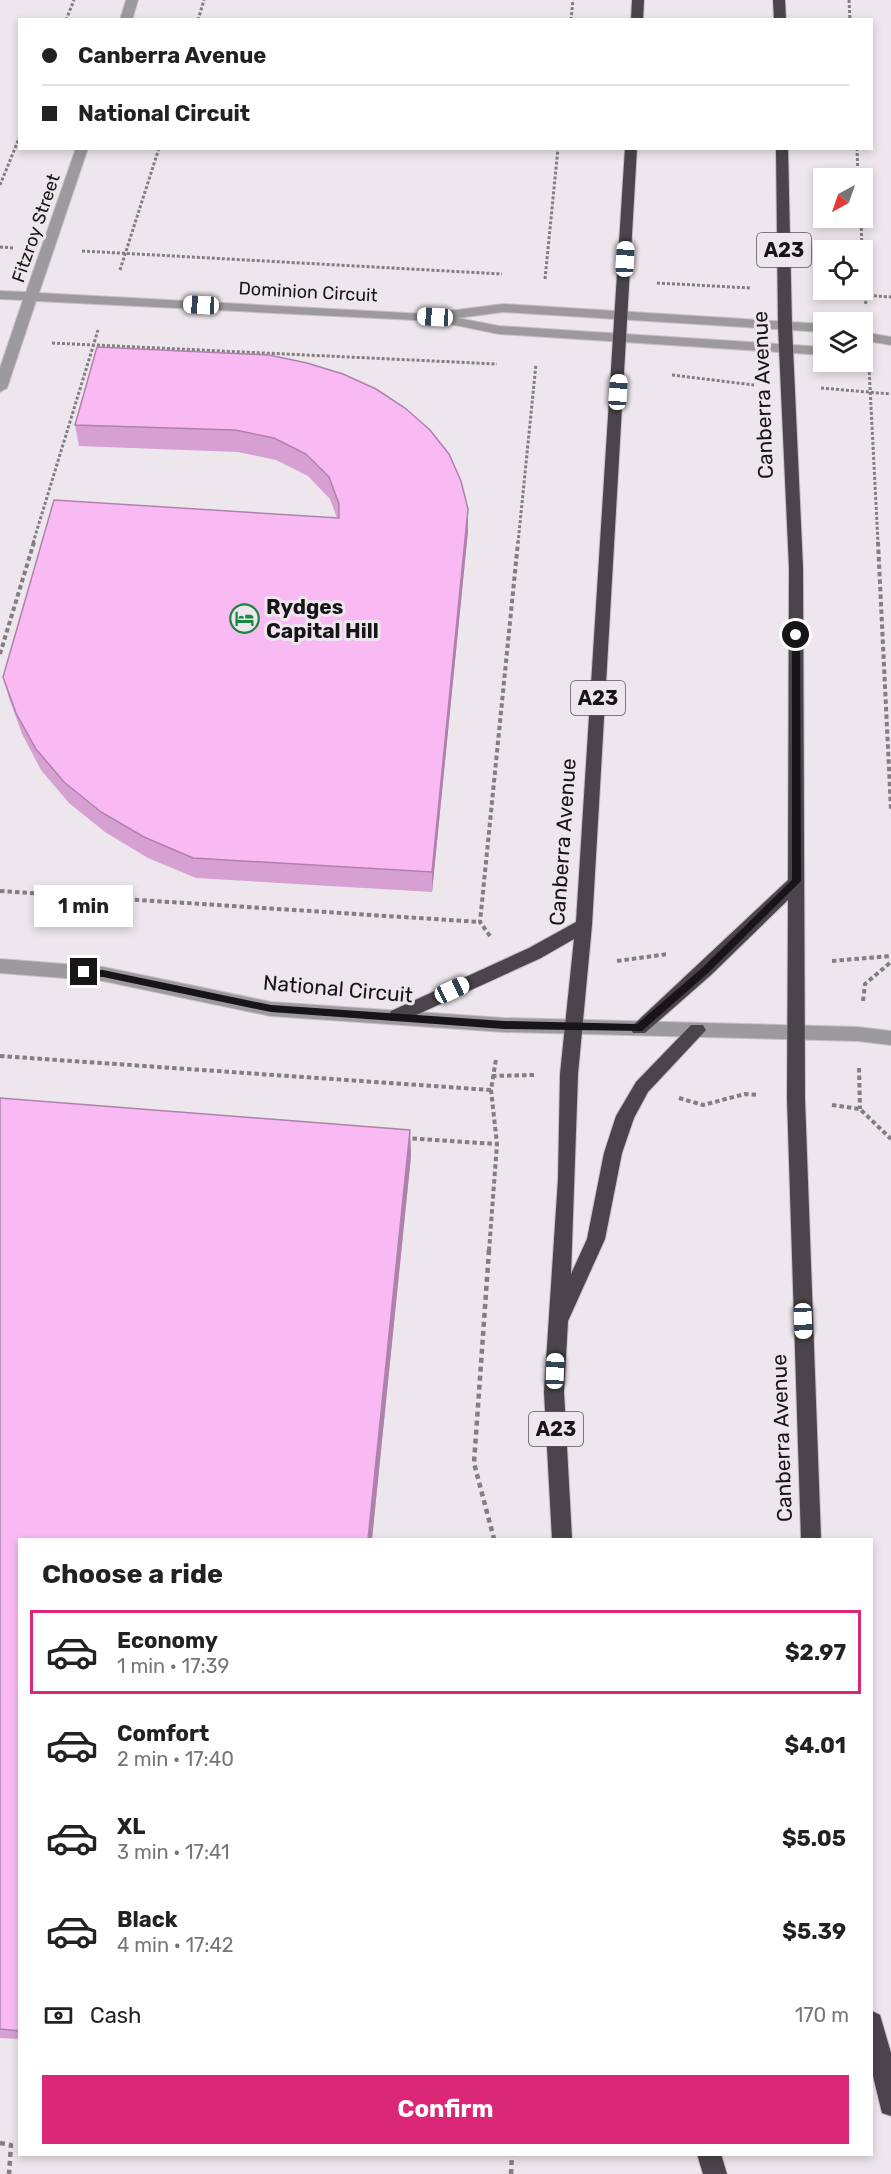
<!DOCTYPE html>
<html lang="en">
<head>
<meta charset="utf-8">
<style>
  :root { --surface:#fff; --page:#f2f2f2; --text:#222; --muted:#767676; --line:#e0e0e0; --accent:#db2777 }
  body { margin:0; font-family:Rubik,sans-serif; background:var(--page); color:var(--text); height:100vh; display:flex; flex-direction:column; font-size:22px; white-space:nowrap }
  * { box-sizing:border-box; margin:0 }
  p { font-size:20px; color:var(--muted) }
  .icon { flex:none; width:33px; height:33px; fill:none; stroke:currentColor; stroke-width:2; stroke-linecap:round; stroke-linejoin:round }
  .map { position:relative; flex:1; overflow:hidden }
  .details { position:absolute; left:18px; top:1538px; width:855px; height:618px; display:flex; flex-direction:column; background:var(--surface); border-radius:0px; box-shadow:0 3px 9px #0003 }
  .details>* { flex:none }
  .banner { position:absolute; left:18px; top:18px; width:855px; height:132px; border-radius:0px; box-shadow:0 3px 9px #0003; display:grid; align-content:center; height:132px; padding:0 24px; background:var(--surface) }
  .needle { width:39px; rotate:220deg }
  .tools { position:absolute; left:813px; top:168px; display:grid; gap:12px }
  .tools a { display:grid; place-items:center; width:60px; height:60px; border-radius:0px; background:var(--surface); box-shadow:0 3px 9px #0003; font-size:30px }
  .end { position:absolute; width:27px; height:27px; margin:-14px; border:8px solid #171517; background:#fff; box-shadow:0 0 0 3px #fff }
  .from { border-radius:50% }
  .bubble { position:absolute; height:42px; border-radius:0px; background:var(--surface); box-shadow:0 3px 9px #0003; font-size:20px; font-weight:700; line-height:42px; text-align:center }
  .car { position:absolute; width:18px; height:36px; margin:-18px -9px; border-radius:8px; box-shadow:0 0 4px 2px #0007; background:linear-gradient(#fff 24%,#345 0 40%,#fff 0 76%,#345 0 86%,#fff 0) }
  .banner b { display:flex; align-items:center; gap:21px; height:57px; font-size:22px }
  .banner b+b { border-top:2px solid var(--line) }
  .banner i { width:15px; height:15px; background:var(--text) }
  ul { padding:0; list-style:none }
  li { display:flex; align-items:center; gap:18px; height:84px; margin:0 12px 9px; padding:0 12px; border:3px solid transparent; border-radius:0px }
  li div { flex:1 }
  li b { display:block; font-size:22px }
  li em { font-style:normal; font-weight:700 }
  li.on { border-color:var(--accent) }
  li>.icon { width:54px; height:54px; stroke-width:1.5 }
  h2 { padding:0 24px; font-size:27px; line-height:72px }
  .pay { display:flex; align-items:center; gap:15px; height:66px; padding:0 24px; font-size:22px }
  .pay p { margin-inline-start:auto }
  .primary-button { display:flex; gap:12px; margin-top:auto; padding:12px 24px }
  .primary-button a { flex:1; height:69px; border-radius:0px; background:var(--accent); color:#fff; font-size:24px; font-weight:700; line-height:69px; text-align:center }
  .map>svg:first-child { display:block }
</style>
</head>
<body>
<div class="map">
<svg width="891" height="2174" viewBox="0 0 891 2174">
  <rect width="100%" height="100%" fill="#ede6ec"/>
  <g fill="none" stroke-linecap="round" stroke-linejoin="round">
    <defs>
      <path id="minor" d="M126,0H138L132,20H120Z
        M76,148H88L39,293L443,315L449,311L503,304L824,324V332L503,312L458,318L499,326L824,347V355L499,334L435,321L36,301L7,388L0,392V368L23,300L0,299V291L26,292Z
        M862,332L891,337V345L862,340Z
        M0,959L103,967L271,1002L504,1018L858,1027L891,1031V1045L858,1041L504,1032L271,1016L103,981L0,973Z"/>
      <path id="highway" d="M632,0H644L643,20H631Z
        M773,0H785L786,20H774Z
        M625,148H637L592,925L578,1074L571,1274L587,1239L604,1153L616,1116L636,1082L691,1025H703L706,1030L648,1092L634,1118L622,1153L605,1239L568,1321L564,1392L572,1539H552L544,1392L558,1179L560,1074L574,939L541,958L403,1021H391L388,1016L391,1011L529,948L576,922Z
        M776,148H788L792,326L803,568L805,1099L821,1539H801L787,1099L788,900L711,975L645,1033H633L630,1028L788,880L789,568L778,326Z
        M872,2011L880,2015L891,2053V2116L882,2113L872,2072Z
        M697,2154H721L727,2174H703Z"/>
    </defs>
    <!-- minor casing -->
    <use href="#minor" stroke="#c6c0c6" stroke-width="2"/>
    <!-- highway casing -->
    <use href="#highway" stroke="#c6c0c6" stroke-width="2"/>
    <!-- path-far2 -->
    <path stroke="#837e82" stroke-width="3" stroke-dasharray="3 2" stroke-linecap="butt" d="M849,0L850,20
      M66,20L74,0
      M198,20L204,0
      M571,20L573,0
      M857,148L858,178
      M0,185L20,136
      M861,218L862,250
      M0,247L14,248
      M82,251L502,274
      M862,251L866,306
      M120,270L159,148
      M545,279L558,148
      M657,283L751,288
      M819,292L891,297
      M52,343L497,364
      M869,367L878,543
      M672,375L754,385
      M821,388L891,394
      M33,543L98,330
      M518,543L536,364"/>
    <!-- path-far1 -->
    <path stroke="#837e82" stroke-width="4" stroke-dasharray="4.5 3" stroke-linecap="butt" d="M878,542L891,810
      M0,654L34,542
      M0,891L480,922
      M490,936L480,922L518,542
      M617,961L668,954
      M832,961L891,956
      M863,1001L865,984L891,962
      M0,1056L491,1090
      M859,1068L860,1109
      M492,1076L534,1075
      M679,1098L703,1105L745,1094L759,1095
      M832,1105L860,1109L891,1139
      M405,1138L497,1144
      M489,1251L497,1144L491,1090L496,1059"/>
    <!-- path -->
    <path stroke="#837e82" stroke-width="4.5" stroke-dasharray="5 4" stroke-linecap="butt" d="M489,1250L474,1463L494,1539
      M0,2143L11,2145L9,2174
      M511,2174L512,2154"/>
    <!-- minor -->
    <use href="#minor" fill="#9d9a9d" fill-rule="evenodd"/>
    <!-- highway -->
    <use href="#highway" fill="#4a454a" fill-rule="evenodd"/>
  </g>
  <!-- wall -->
  <path fill="#d6a0d2" d="M97,347L468,531L432,892L196,878L148,858L105,832L69,803L41,770L22,734L9,698L3,677L337,518L330,499L308,476L276,460L238,452L79,446L75,425Z
    M0,1098L410,1130L411,1156L372,1539H20V2039L0,2038Z"/>
  <!-- shaded-wall -->
  <path fill="#ae82ab" d="M468,509V531L432,892V872Z
    M410,1130L411,1156L372,1539H368Z"/>
  <!-- building -->
  <path fill="#f9baf4" stroke="#ae82ab" stroke-width="1.5" d="M97,347L269,355L307,363L343,374L376,389L405,408L430,430L449,454L461,481L468,509L432,872L193,858L144,837L101,812L64,782L36,749L16,713L3,677L54,500L339,518V504L329,477L306,454L274,438L235,430L75,425Z
    M0,1098L410,1130L368,1539H20V2031L0,2029Z"/>
  <!-- route -->
  <path fill="#171517" d="M796,633L800,635L801,881L708,973L642,1031L504,1029L271,1012L103,977L84,976L79,972L84,969L103,970L271,1005L504,1021L637,1024L702,968L792,880V635Z"/>
  <!-- icons -->
  <defs>
    <symbol id="hotel-ring" viewBox="-11 -11 22 22"><circle r="9.5" fill="#ede6ec" stroke="#1b873e" stroke-width="1.5"/><path d="M-6-4.5h1.5V1H6V5H4.5V3h-9V5H-6ZM-4 0a1.8 1.8 0 1 1 3.6 0ZM.5 0V-2.5h3Q6-2.5 6 0Z" fill="#1b873e"/></symbol>
  </defs>
  <g fill-rule="evenodd">
    <use href="#hotel-ring" x="228" y="602" width="33" height="33"/>
  </g>
  <g text-anchor="middle" stroke-width="6" stroke-linejoin="round" paint-order="stroke">
    <!-- far-street labels -->
    <g font-size="18" fill="#171517" stroke="#ede6ec">
      <text transform="translate(36 228) rotate(-71)" y="6">Fitzroy Street</text>
      <text transform="translate(308 292) rotate(3)" y="6">Dominion Circuit</text>
    </g>
    <!-- shield labels -->
    <g fill="#ede6ec" stroke="#575457" stroke-width="1.5">
      <rect x="757" y="233" width="54" height="34" rx="4.5"/>
      <rect x="571" y="681" width="54" height="34" rx="4.5"/>
      <rect x="529" y="1412" width="54" height="34" rx="4.5"/>
    </g>
    <g font-size="20" font-weight="bold" fill="#171517">
      <text x="784" y="257">A23</text>
      <text x="598" y="705">A23</text>
      <text x="556" y="1436">A23</text>
    </g>
    <!-- street labels -->
    <g font-size="21" fill="#171517" stroke="#ede6ec">
      <text transform="translate(763 395) rotate(-92)" y="7">Canberra Avenue</text>
      <text transform="translate(563 842) rotate(-86)" y="7">Canberra Avenue</text>
      <text transform="translate(338 989) rotate(5)" y="7">National Circuit</text>
      <text transform="translate(782 1438) rotate(-92)" y="7">Canberra Avenue</text>
    </g>
    <!-- poi labels -->
    <g font-size="21" font-weight="bold" fill="#171517" stroke="#ede6ec" text-anchor="start">
      <text x="266" y="614">Rydges<tspan x="266" dy="24">Capital Hill</tspan></text>
    </g>
  </g>
</svg>
<div class="tools">
<a><svg class="needle" viewBox="-14 -14 28 28"><path d="M0-13l5 13h-10z" fill="#e53935"/><path d="M0 13l5-13h-10z" fill="#767676"/></svg></a>
<a><svg class="icon" aria-label="locate" viewBox="0 0 24 24"><circle cx="12" cy="12" r="6"/><path d="M12 2v4M12 18v4M2 12h4M18 12h4"/></svg></a>
<a><svg class="icon" aria-label="layers" viewBox="0 0 24 24"><path d="M12 4l9 5-9 5-9-5zM3 14l9 5 9-5"/></svg></a>
</div>
<i class="end from" style="left:796px;top:635px"></i>
<i class="end" style="left:84px;top:972px"></i>
<div class="bubble" style="left:34px;top:885px;width:99px">1 min</div>
<i class="car" style="left:625px;top:259px;rotate:3deg"></i>
<i class="car" style="left:201px;top:305px;rotate:273deg"></i>
<i class="car" style="left:435px;top:317px;rotate:273deg"></i>
<i class="car" style="left:618px;top:392px;rotate:4deg"></i>
<i class="car" style="left:452px;top:990px;rotate:65deg"></i>
<i class="car" style="left:803px;top:1321px;rotate:178deg"></i>
<i class="car" style="left:555px;top:1371px;rotate:2deg"></i>
<div class="banner">
<b><i class="from"></i>Canberra Avenue</b>
<b><i></i>National Circuit</b>
</div>
<section class="details">
<h2>Choose a ride</h2>
<ul>
<li class="on"><svg class="icon" aria-label="car" viewBox="0 0 24 24"><path d="M5 17H2v-5l4-1 3-4h7l3 4 3 1v5h-3M9 17h6M6 11h13"/><circle cx="7" cy="17" r="2"/><circle cx="17" cy="17" r="2"/></svg><div><b>Economy</b><p>1 min · 17:39</p></div><em>$2.97</em></li>
<li><svg class="icon" aria-label="car" viewBox="0 0 24 24"><path d="M5 17H2v-5l4-1 3-4h7l3 4 3 1v5h-3M9 17h6M6 11h13"/><circle cx="7" cy="17" r="2"/><circle cx="17" cy="17" r="2"/></svg><div><b>Comfort</b><p>2 min · 17:40</p></div><em>$4.01</em></li>
<li><svg class="icon" aria-label="car" viewBox="0 0 24 24"><path d="M5 17H2v-5l4-1 3-4h7l3 4 3 1v5h-3M9 17h6M6 11h13"/><circle cx="7" cy="17" r="2"/><circle cx="17" cy="17" r="2"/></svg><div><b>XL</b><p>3 min · 17:41</p></div><em>$5.05</em></li>
<li><svg class="icon" aria-label="car" viewBox="0 0 24 24"><path d="M5 17H2v-5l4-1 3-4h7l3 4 3 1v5h-3M9 17h6M6 11h13"/><circle cx="7" cy="17" r="2"/><circle cx="17" cy="17" r="2"/></svg><div><b>Black</b><p>4 min · 17:42</p></div><em>$5.39</em></li>
</ul>
<div class="pay"><svg class="icon" aria-label="cash" viewBox="0 0 24 24"><path d="M3 7h18v10H3z"/><circle cx="12" cy="12" r="2"/></svg>Cash<p>170 m</p></div>
<div class="primary-button"><a>Confirm</a></div>
</section>
</div>
</body>
</html>
